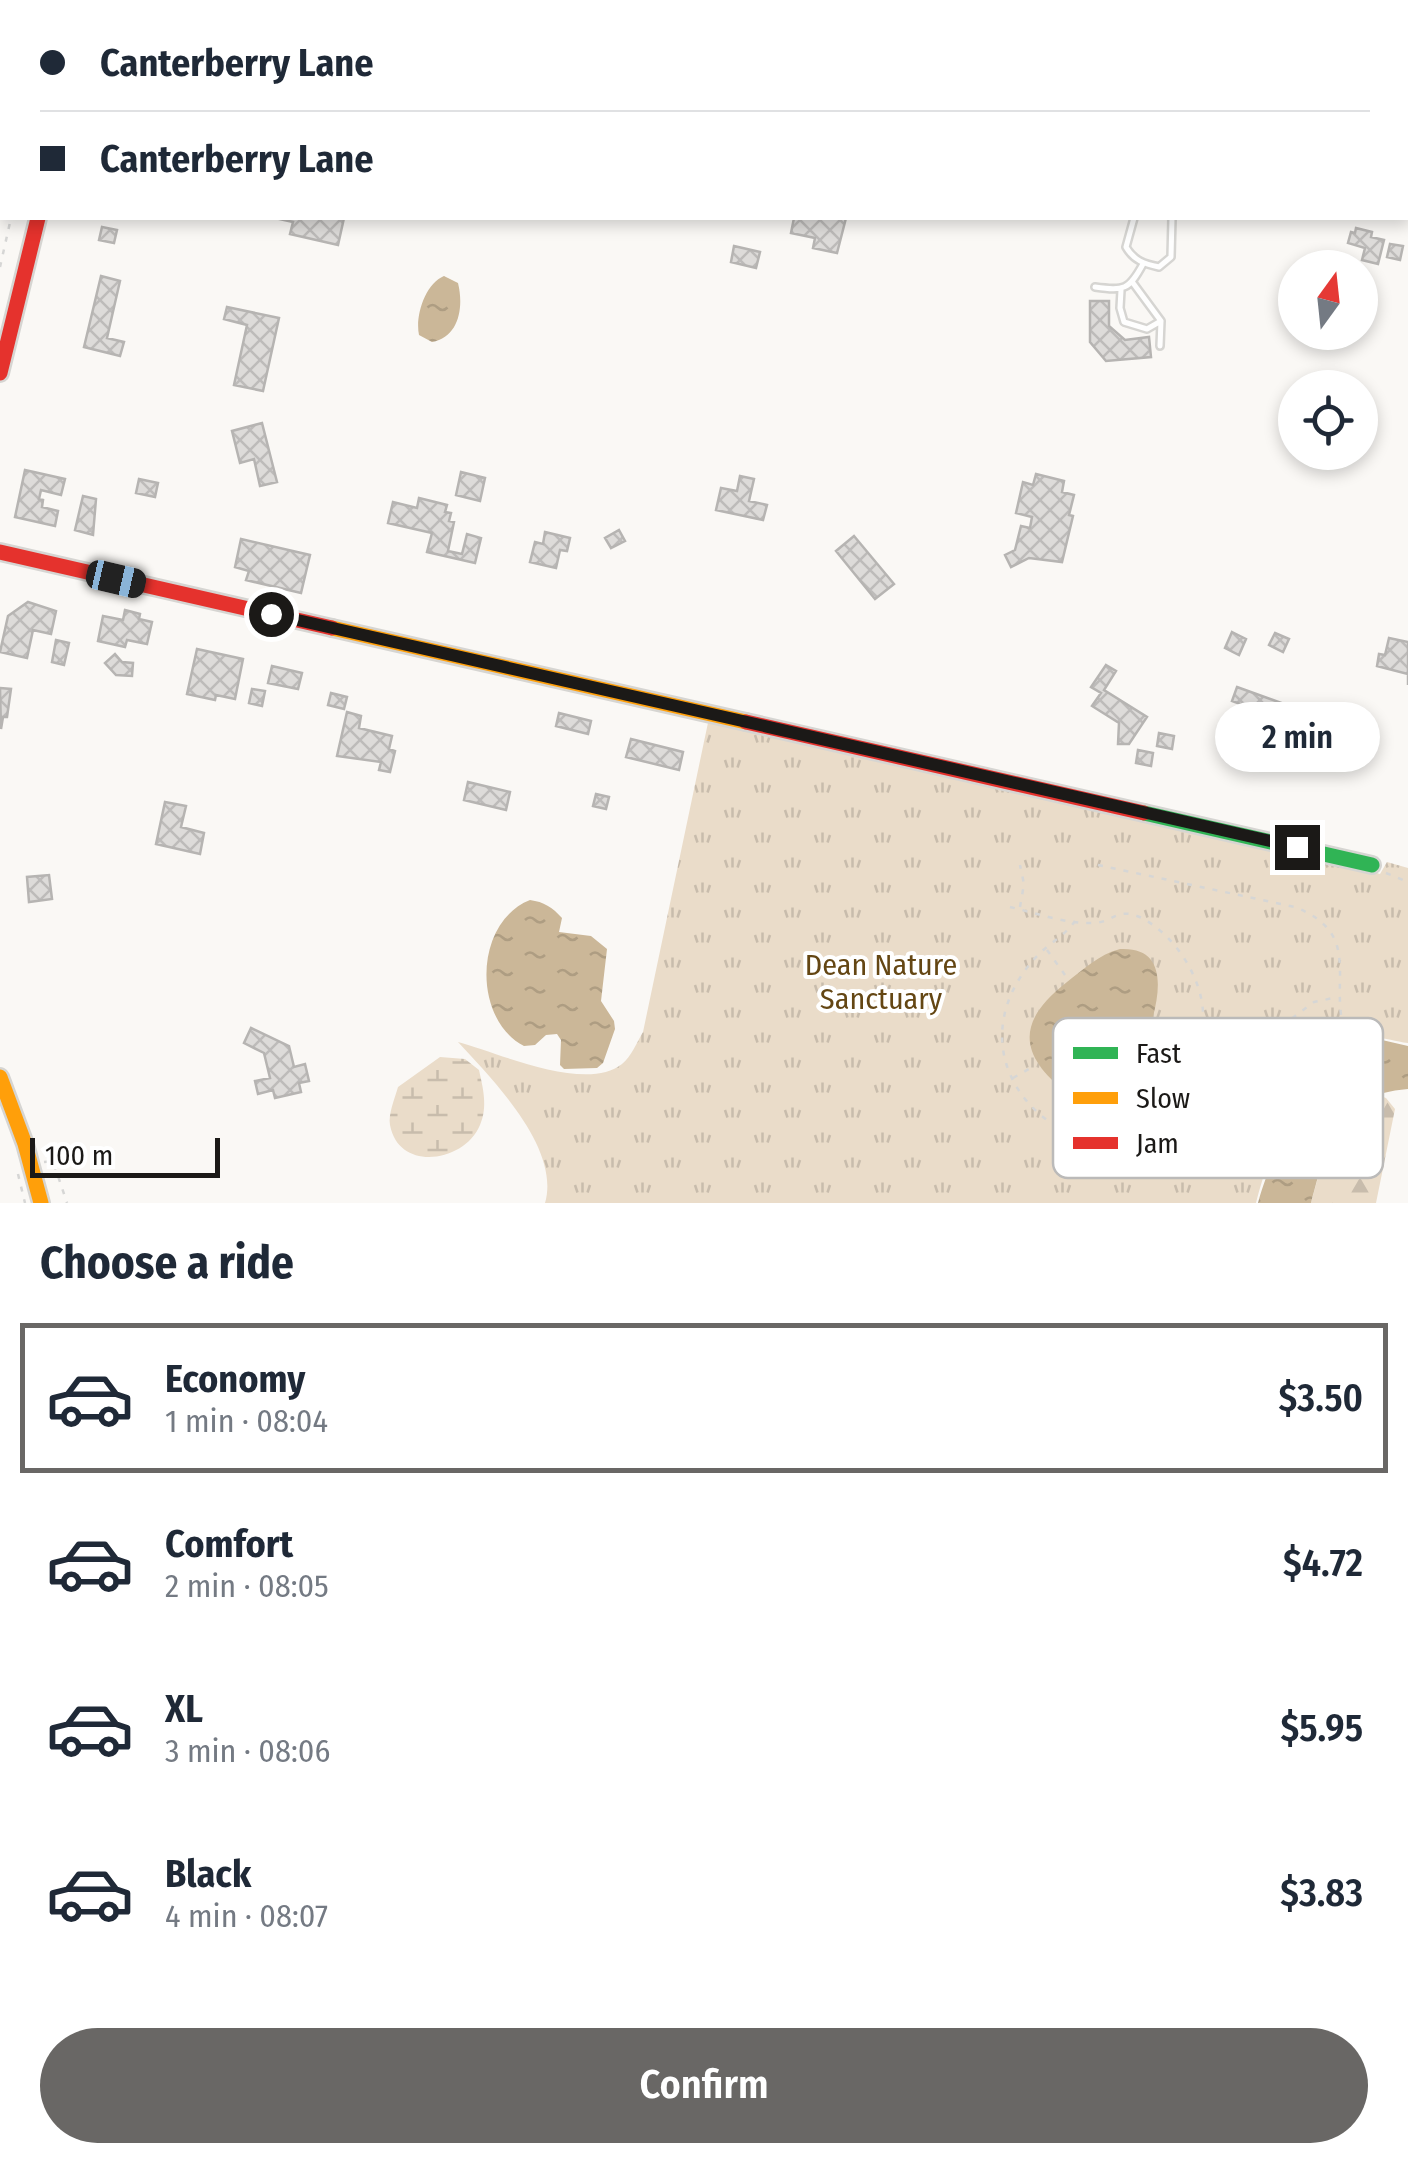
<!DOCTYPE html>
<html lang="en">
<head>
<meta charset="utf-8">
<style>
  :root { --surface:#fff; --page:#f6f6f7; --text:#1f2937; --muted:#747a83; --line:#e0e1e3; --accent:#696765 }
  body { margin:0; font-family:"Fira Sans Condensed",sans-serif; background:var(--page); color:var(--text); height:100vh; display:flex; flex-direction:column; font-size:38px; white-space:nowrap }
  * { box-sizing:border-box; margin:0 }
  p { font-size:32px; color:var(--muted) }
  .icon { flex:none; width:55px; height:55px; fill:none; stroke:currentColor; stroke-width:2; stroke-linecap:round; stroke-linejoin:round }
  .map { position:relative; height:1203px; overflow:hidden }
  .details { display:flex; flex-direction:column; background:var(--surface); flex:1 }
  .details>* { flex:none }
  .hud { position:absolute; left:0px; top:0px; width:1410px; height:220px; box-shadow:0 5px 15px #0003; display:grid; align-content:center; height:220px; padding:0 40px; background:var(--surface) }
  .needle { width:65px; rotate:15deg }
  .controls { position:absolute; left:1278px; top:250px; display:grid; gap:20px }
  .controls a { display:grid; place-items:center; width:100px; height:100px; border-radius:50%; background:var(--surface); box-shadow:0 5px 15px #0003; font-size:50px }
  .scale { position:absolute; left:30px; bottom:25px; width:190px; box-sizing:border-box; padding-left:10px; border:5px solid #1b1917; border-top:0; font-size:28px; line-height:35px; white-space:nowrap; color:#1b1917; -webkit-text-stroke:8px #fff; paint-order:stroke }
  .end { position:absolute; width:45px; height:45px; margin:-22px; border:12px solid #1b1917; background:#fff; box-shadow:0 0 0 5px #fff }
  .from { border-radius:50% }
  .bubble { position:absolute; height:70px; border-radius:35px; background:var(--surface); box-shadow:0 5px 15px #0003; font-size:32px; font-weight:600; line-height:70px; text-align:center }
  .car { position:absolute; width:30px; height:60px; margin:-30px -15px; border-radius:12px; box-shadow:0 0 8px 2px #0007; background:linear-gradient(#222 24%,#8ab4d8 0 40%,#222 0 76%,#8ab4d8 0 86%,#222 0) }
  .hud b { display:flex; align-items:center; gap:35px; height:95px; font-size:38px }
  .hud b+b { border-top:2px solid var(--line) }
  .hud i { width:25px; height:25px; background:var(--text) }
  ul { padding:0; list-style:none }
  li { display:flex; align-items:center; gap:30px; height:150px; margin:0 20px 15px; padding:0 20px; border:5px solid transparent; border-radius:0px }
  li div { flex:1 }
  li b { display:block; font-size:38px }
  li em { font-style:normal; font-weight:600 }
  li.selected { border-color:var(--accent) }
  li>.icon { width:90px; height:90px; stroke-width:1.5 }
  h2 { padding:0 40px; font-size:45px; line-height:120px }
  .primary-button { display:flex; gap:20px; margin-top:auto; padding:20px 40px }
  .primary-button a { flex:1; height:115px; border-radius:60px; background:var(--accent); color:#fff; font-size:40px; font-weight:600; line-height:115px; text-align:center }
  .map>svg:first-child { display:block }
</style>
</head>
<body>
<div class="map">
<svg width="1408" height="1203" viewBox="0 0 1408 1203">
  <defs>
    <pattern id="forest-firs" width="22" height="20" patternUnits="userSpaceOnUse" patternTransform="scale(2.5)"><rect width="22" height="20" fill="#eadcc9"/><path d="M5 1l3.5 6h-7zM16 11l3.5 6h-7z" fill="#c8bcac"/></pattern>
    <pattern id="wetland-marsh" width="20" height="14" patternUnits="userSpaceOnUse" patternTransform="scale(2.5)"><rect width="20" height="14" fill="#eadcc9"/><path d="M1 5h8M5 5V1M11 12h8M15 12V8" fill="none" stroke="#c8bcac"/></pattern>
    <pattern id="park-tufts" width="24" height="20" patternUnits="userSpaceOnUse" patternTransform="scale(2.5)"><rect width="24" height="20" fill="#eadcc9"/><path d="M3 7l-1-3M5 7V3M7 7l1-3M15 17l-1-3M17 17v-4M19 17l1-3" fill="none" stroke="#c8bcac"/></pattern>
    <pattern id="water-ripples" width="26" height="14" patternUnits="userSpaceOnUse" patternTransform="scale(2.5)"><rect width="26" height="14" fill="#cbb798"/><path d="M2 4q2-2 4 0t4 0M15 11q2-2 4 0t4 0" fill="none" stroke="#ae9d82"/></pattern>
    <pattern id="building-cross-hatch" width="8" height="8" patternUnits="userSpaceOnUse" patternTransform="scale(2.5)"><rect width="8" height="8" fill="#dddbd9"/><path d="M0 0l8 8M0 8l8-8" fill="none" stroke="#bdbbba"/></pattern>
  </defs>
  <rect width="100%" height="100%" fill="#faf8f5"/>
  <!-- forest -->
  <path fill="url(#forest-firs)" d="M1375,1094L1386,1098L1395,1109L1376,1203H1311C1323,1161 1332,1114 1375,1094Z"/>
  <!-- wetland -->
  <path fill="url(#wetland-marsh)" d="M440,1057L465,1059L479,1070C483,1088 488,1107 480,1125C465,1162 399,1173 390,1125C388,1114 395,1098 398,1087Z"/>
  <!-- park -->
  <path fill="url(#park-tufts)" d="M709,718L1325,858L1380,874L1387,862L1408,868V1043C1392,1041 1379,1035 1362,1039C1307,1051 1268,1154 1256,1203H545C561,1148 492,1079 458,1042C499,1053 586,1093 622,1064C631,1057 637,1042 643,1032Z"/>
  <!-- water -->
  <path fill="url(#water-ripples)" d="M444,276L458,283C464,307 459,337 432,342L419,335C415,316 425,284 444,276Z
    M530,900C544,902 552,907 562,918L559,932L591,936L607,949L601,1001L614,1021L615,1029L603,1063L597,1068L564,1069L560,1065L561,1040L557,1034L546,1035L535,1045L524,1046C472,1019 474,922 530,900Z
    M1120,949C1197,945 1135,1066 1121,1098C1115,1105 1111,1110 1102,1111C1090,1111 1078,1101 1068,1094C1017,1054 1017,1021 1067,982C1084,969 1098,955 1120,949Z
    M1382,1040L1408,1046V1089C1335,1095 1328,1142 1311,1203H1258C1268,1164 1310,1069 1344,1049C1356,1042 1369,1041 1382,1040Z"/>
  <!-- building -->
  <path fill="url(#building-cross-hatch)" stroke="#b6b4b2" stroke-width="2.5" d="M275,218H344L338,245L290,234L293,222Z
    M794,218H846L837,253L813,248L815,238L791,233Z
    M102,227L117,230L114,243L99,240Z
    M1356,228L1372,232L1371,237L1384,240L1378,264L1362,260L1365,248L1348,243L1351,232L1355,233Z
    M1390,244L1403,246L1400,260L1387,257Z
    M734,246L760,252L756,268L731,262Z
    M101,276L120,281L107,338L124,342L120,356L84,347Z
    M1090,301H1109V326L1125,340L1149,337L1151,357L1106,361L1090,342Z
    M227,307L279,318L263,391L234,385L247,325L224,319Z
    M262,423L277,482L260,486L254,459L240,463L232,431Z
    M25,470L65,479L61,495L41,490L39,499L43,500L42,507L58,511L55,526L15,517Z
    M461,472L485,478L480,501L456,495Z
    M1036,474L1064,481L1062,492L1074,495L1069,515L1073,516L1062,562L1029,558L1011,567L1005,555L1015,550L1021,526L1030,528L1032,517L1016,513L1023,482L1033,485Z
    M740,476L754,479L749,501L767,505L763,520L716,510L721,488L737,491Z
    M139,479L158,483L155,497L136,493Z
    M83,496L96,499L93,535L75,530Z
    M419,498L447,505L445,512L451,513L449,521L454,522L448,551L462,554L467,534L481,538L475,563L427,552L432,533L388,523L393,502L417,508Z
    M619,530L625,541L611,548L605,538Z
    M545,532L570,538L567,551L560,550L556,568L530,562L535,542L543,544Z
    M854,536L894,584L875,599L836,551Z
    M241,539L310,555L301,593L246,580L249,571L235,567Z
    M28,602L56,611L51,634L33,630L27,658L0,652L8,616Z
    M125,610L140,614L139,619L152,622L147,644L127,640L125,647L98,641L103,616L123,620Z
    M1232,632L1246,639L1239,655L1225,648Z
    M1275,633L1289,639L1283,652L1269,645Z
    M1389,638L1408,642V685V674L1377,666L1379,654L1385,655Z
    M56,640L69,643L64,665L52,662Z
    M197,649L243,659L235,699L216,695L215,700L187,694Z
    M115,654L122,662L133,663L132,676L116,675L105,663Z
    M1106,665L1116,671L1104,690L1147,717L1129,744H1118L1119,723L1092,706L1101,693L1091,687Z
    M272,666L302,673L298,689L268,683Z
    M1237,687L1298,709L1293,724L1280,719L1276,728L1256,721L1260,711L1232,701Z
    M0,688L11,689L7,717H3L1,729Z
    M252,689L265,691L262,706L249,703Z
    M331,693L347,697L344,709L328,705Z
    M347,712L361,716L359,728L392,736L389,749L395,751L390,772L379,770L381,762L337,756Z
    M559,713L591,721L588,734L556,726Z
    M1159,733L1174,736L1172,749L1157,746Z
    M631,739L683,752L679,770L626,757Z
    M1138,750L1153,753L1151,766L1136,763Z
    M468,782L510,792L506,810L464,800Z
    M596,794L609,797L606,809L593,806Z
    M165,802L186,806L181,827L204,833L200,854L156,844Z
    M49,875L52,899L29,902L27,877Z
    M251,1028L289,1046L294,1067L305,1064L309,1081L299,1083L301,1092L275,1098L273,1090L258,1094L255,1081L270,1078L264,1053L244,1043Z"/>
  <g fill="none" stroke-linecap="round" stroke-linejoin="round">
    <defs>
      <path id="lane" d="M236,0L248,2
        M1134,218L1126,247C1134,261 1145,264 1159,267L1171,257L1172,218
        M1133,283L1161,321L1160,346
        M1095,287C1124,291 1129,290 1143,264
        M1121,290L1120,308L1124,322L1147,329L1161,321"/>
      <path id="street" d="M1208,0L1217,2
        M1078,2L1080,0
        M1235,2L1240,0"/>
      <path id="fast" d="M1033,0L1045,2
        M1144,813L1372,865"/>
      <path id="slow" d="M88,0V2
        M332,628L746,722
        M0,1077L25,1144L41,1203"/>
      <path id="jam" d="M0,373L38,218
        M0,552L332,628
        M746,722L1144,813"/>
    </defs>
    <!-- lane casing -->
    <use href="#lane" stroke="#d6d5d2" stroke-width="10"/>
    <!-- street casing -->
    <use href="#street" stroke="#d6d5d2" stroke-width="15"/>
    <!-- fast casing -->
    <use href="#fast" stroke="#d6d5d2" stroke-width="20"/>
    <!-- slow casing -->
    <use href="#slow" stroke="#d6d5d2" stroke-width="20"/>
    <!-- jam casing -->
    <use href="#jam" stroke="#d6d5d2" stroke-width="20"/>
    <!-- path -->
    <path stroke="#d6d6d5" stroke-width="2.5" stroke-dasharray="5 8" stroke-linecap="butt" d="M61,2L62,0
      M0,267L11,218
      M1098,865L1295,907C1365,935 1327,981 1346,1037
      M1386,873L1408,882
      M1010,907C1036,913 1066,924 1093,923C1111,923 1118,908 1137,916C1181,934 1223,1007 1193,1051C1183,1064 1154,1084 1140,1096C1126,1108 1114,1132 1098,1140C1070,1139 1042,1120 1025,1099C987,1051 999,993 1041,952C1052,942 1067,933 1075,921
      M1020,907L1024,884L1020,865
      M1047,950L1065,975
      M1139,1067L1163,1074
      M1166,1072L1170,1078V1091L1178,1096L1188,1095L1314,1002L1338,997
      M1013,1078L1034,1066
      M44,1162L53,1161L67,1203
      M18,1174L25,1203"/>
    <!-- lane -->
    <use href="#lane" stroke="#fefefe" stroke-width="5"/>
    <!-- street -->
    <use href="#street" stroke="#fefefe" stroke-width="10"/>
    <!-- fast -->
    <use href="#fast" stroke="#30b455" stroke-width="15"/>
    <!-- slow -->
    <use href="#slow" stroke="#ff9f0a" stroke-width="15"/>
    <!-- jam -->
    <use href="#jam" stroke="#e5322d" stroke-width="15"/>
  </g>
  <g fill="none" stroke-linecap="round" stroke-linejoin="round">
    <!-- route -->
    <path stroke="#1b1917" stroke-width="12" d="M271,614L1297,847"/>
  </g>
  <g text-anchor="middle" stroke-width="8" stroke-linejoin="round" paint-order="stroke">
    <!-- park labels -->
    <g font-size="30" fill="#644613" stroke="#fff">
      <text x="881" y="975">Dean Nature<tspan x="881" dy="34">Sanctuary</tspan></text>
    </g>
  </g>
  <!-- legend -->
  <rect x="1053" y="1018" width="330" height="160" rx="15" fill="#fff" stroke="#bbbab9" stroke-width="2.5"/>
  <rect x="1073" y="1047" width="45" height="12" fill="#30b455"/>
  <rect x="1073" y="1092" width="45" height="12" fill="#ff9f0a"/>
  <rect x="1073" y="1137" width="45" height="12" fill="#e5322d"/>
  <g font-size="28" fill="#1b1917">
    <text x="1136" y="1063">Fast</text>
    <text x="1136" y="1108">Slow</text>
    <text x="1136" y="1153">Jam</text>
  </g>
</svg>
<div class="controls">
<a><svg class="needle" viewBox="-14 -14 28 28"><path d="M0-13l5 13h-10z" fill="#e53935"/><path d="M0 13l5-13h-10z" fill="#747a83"/></svg></a>
<a><svg class="icon" aria-label="locate" viewBox="0 0 24 24"><circle cx="12" cy="12" r="6"/><path d="M12 2v4M12 18v4M2 12h4M18 12h4"/></svg></a>
</div>
<div class="scale">100 m</div>
<i class="end from" style="left:271px;top:614px"></i>
<i class="end" style="left:1297px;top:847px"></i>
<div class="bubble" style="left:1215px;top:702px;width:165px">2 min</div>
<i class="car" style="left:116px;top:579px;rotate:103deg"></i>
<div class="hud">
<b><i class="from"></i>Canterberry Lane</b>
<b><i></i>Canterberry Lane</b>
</div>
</div>
<section class="details">
<h2>Choose a ride</h2>
<ul>
<li class="selected"><svg class="icon" aria-label="car" viewBox="0 0 24 24"><path d="M5 17H2v-5l4-1 3-4h7l3 4 3 1v5h-3M9 17h6M6 11h13"/><circle cx="7" cy="17" r="2"/><circle cx="17" cy="17" r="2"/></svg><div><b>Economy</b><p>1 min · 08:04</p></div><em>$3.50</em></li>
<li><svg class="icon" aria-label="car" viewBox="0 0 24 24"><path d="M5 17H2v-5l4-1 3-4h7l3 4 3 1v5h-3M9 17h6M6 11h13"/><circle cx="7" cy="17" r="2"/><circle cx="17" cy="17" r="2"/></svg><div><b>Comfort</b><p>2 min · 08:05</p></div><em>$4.72</em></li>
<li><svg class="icon" aria-label="car" viewBox="0 0 24 24"><path d="M5 17H2v-5l4-1 3-4h7l3 4 3 1v5h-3M9 17h6M6 11h13"/><circle cx="7" cy="17" r="2"/><circle cx="17" cy="17" r="2"/></svg><div><b>XL</b><p>3 min · 08:06</p></div><em>$5.95</em></li>
<li><svg class="icon" aria-label="car" viewBox="0 0 24 24"><path d="M5 17H2v-5l4-1 3-4h7l3 4 3 1v5h-3M9 17h6M6 11h13"/><circle cx="7" cy="17" r="2"/><circle cx="17" cy="17" r="2"/></svg><div><b>Black</b><p>4 min · 08:07</p></div><em>$3.83</em></li>
</ul>
<div class="primary-button"><a>Confirm</a></div>
</section>
</body>
</html>
